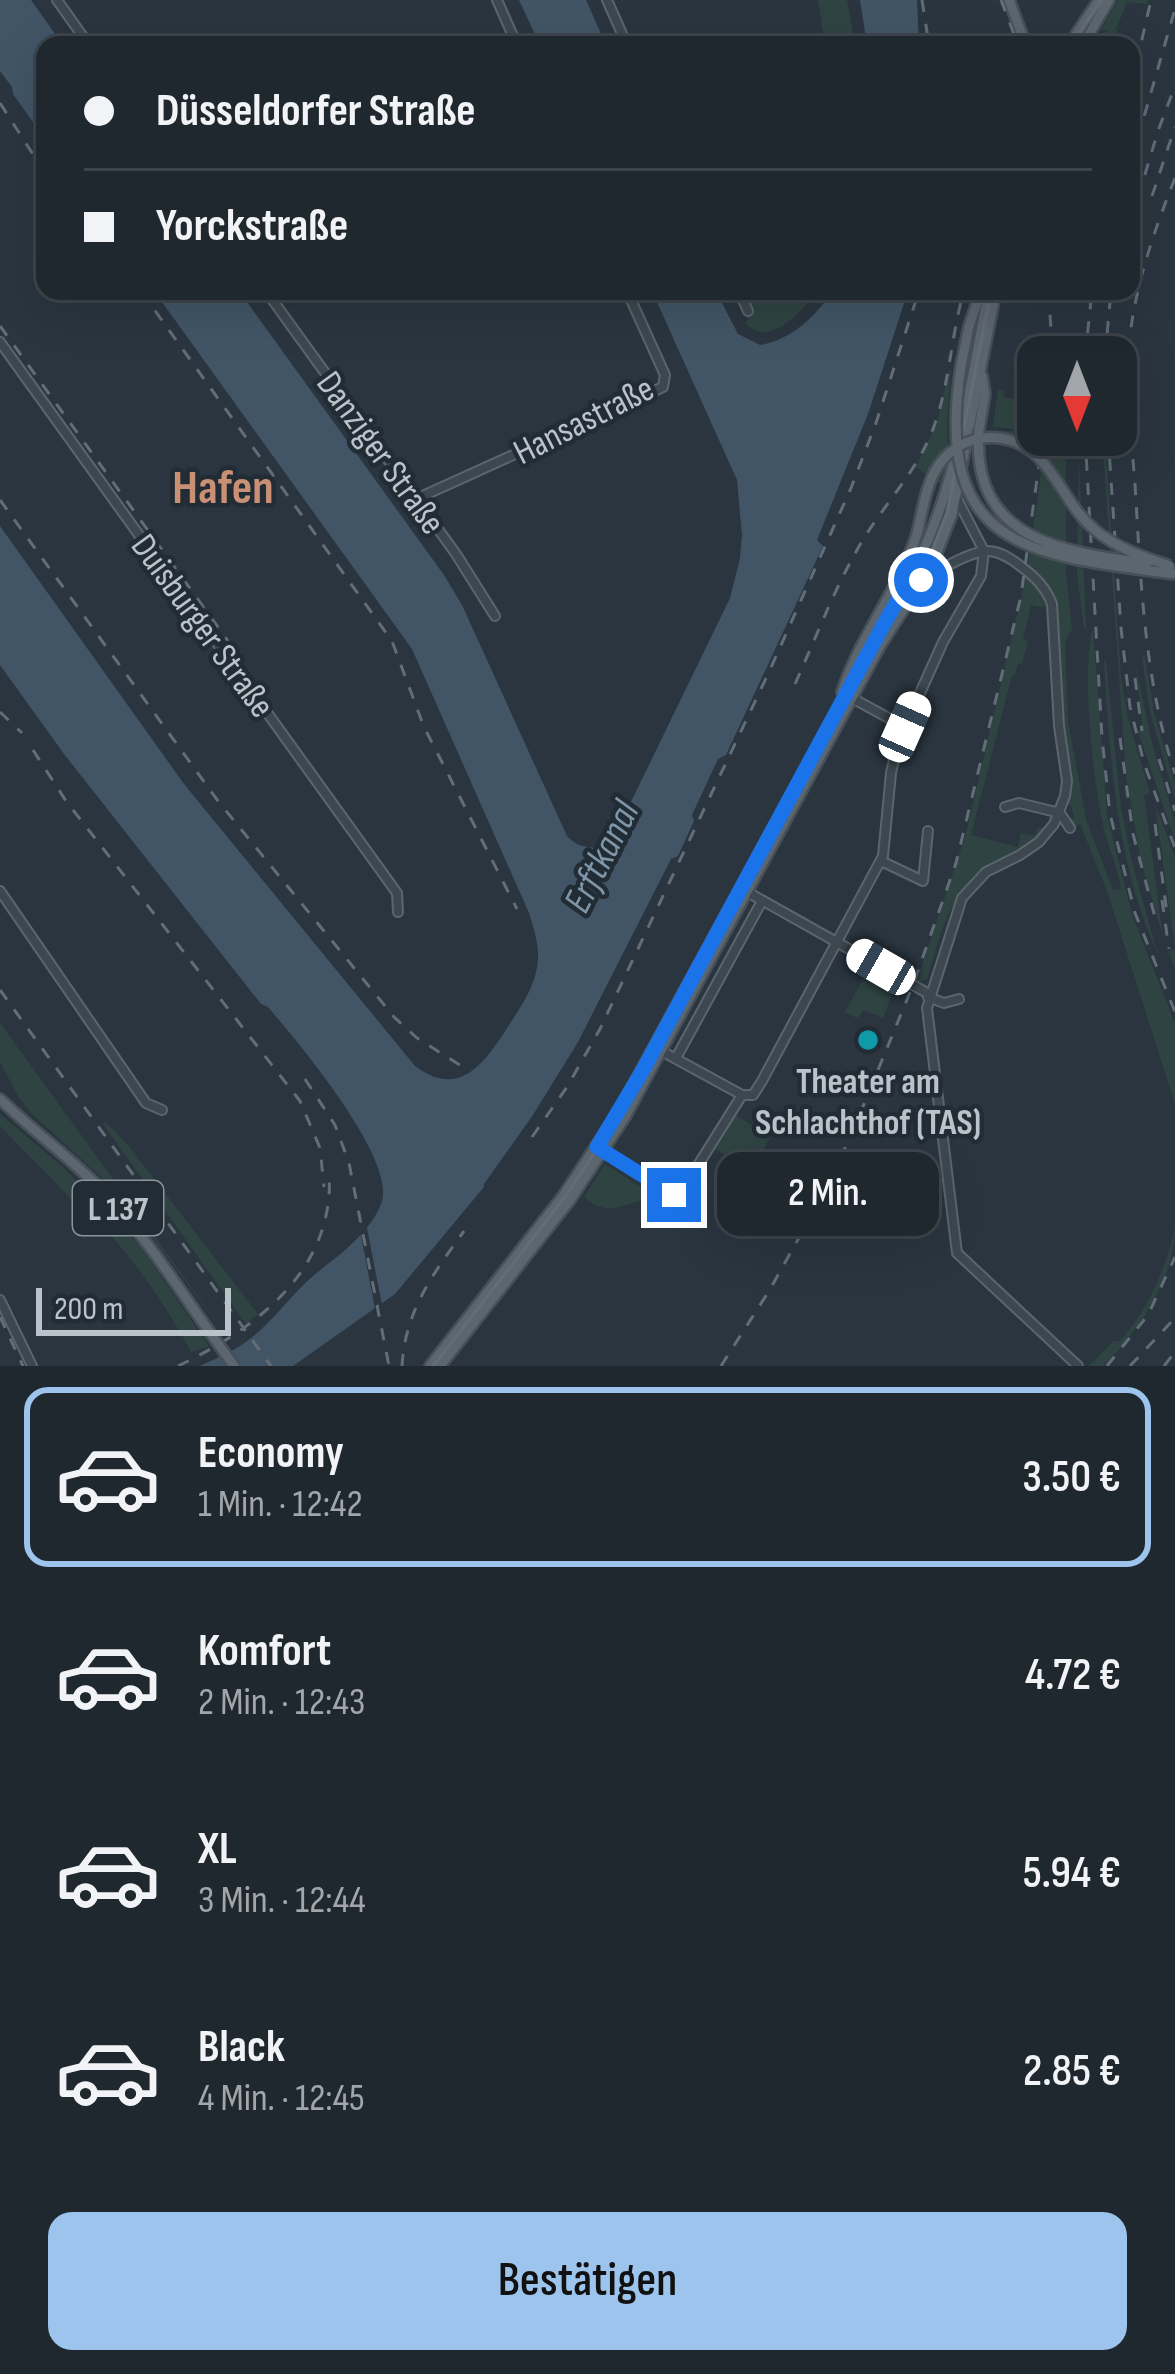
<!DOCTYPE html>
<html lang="de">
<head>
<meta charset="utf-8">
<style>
  :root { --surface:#20282f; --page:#283037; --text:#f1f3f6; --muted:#a2a6aa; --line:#3d444b; --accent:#9cc4ed }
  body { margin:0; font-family:"Sofia Sans Condensed",sans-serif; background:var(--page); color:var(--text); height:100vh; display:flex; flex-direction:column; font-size:45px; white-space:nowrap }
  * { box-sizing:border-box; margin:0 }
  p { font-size:39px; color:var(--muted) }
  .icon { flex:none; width:66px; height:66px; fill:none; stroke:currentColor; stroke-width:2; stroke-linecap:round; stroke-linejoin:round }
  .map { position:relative; height:1366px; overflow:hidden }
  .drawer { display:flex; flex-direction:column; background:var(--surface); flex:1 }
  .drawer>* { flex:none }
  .hud { position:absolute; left:36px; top:36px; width:1104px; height:264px; border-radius:24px; box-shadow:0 12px 48px #0002,0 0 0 3px var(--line); display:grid; align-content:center; height:264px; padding:0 48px; background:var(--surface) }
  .needle { width:78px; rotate:180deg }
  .tools { position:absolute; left:1017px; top:336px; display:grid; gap:24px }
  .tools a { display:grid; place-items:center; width:120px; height:120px; border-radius:24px; background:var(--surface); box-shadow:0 12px 48px #0002,0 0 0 3px var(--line); font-size:60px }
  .scale { position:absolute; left:36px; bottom:30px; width:195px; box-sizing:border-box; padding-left:12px; border:6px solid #bac2ca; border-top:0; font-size:33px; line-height:42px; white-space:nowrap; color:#bac2ca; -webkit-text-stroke:9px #222c35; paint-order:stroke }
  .end { position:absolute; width:54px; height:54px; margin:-27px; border:15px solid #1a73e8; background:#fff; box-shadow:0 0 0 6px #fff }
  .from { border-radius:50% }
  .bubble { position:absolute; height:84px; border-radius:24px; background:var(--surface); box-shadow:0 12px 48px #0002,0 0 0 3px var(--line); font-size:39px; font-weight:600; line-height:84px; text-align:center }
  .car { position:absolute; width:36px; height:72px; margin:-36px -18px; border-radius:15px; box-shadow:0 0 9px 3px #0007; background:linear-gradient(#fff 24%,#345 0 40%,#fff 0 76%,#345 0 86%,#fff 0) }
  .hud b { display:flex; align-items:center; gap:42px; height:114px; font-size:45px }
  .hud b+b { border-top:3px solid var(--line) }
  .hud i { width:30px; height:30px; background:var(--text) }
  ul { padding:21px 0 0; list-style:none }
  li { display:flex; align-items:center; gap:36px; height:180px; margin:0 24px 18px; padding:0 24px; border:6px solid transparent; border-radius:24px }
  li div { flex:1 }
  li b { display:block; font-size:45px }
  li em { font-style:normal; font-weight:600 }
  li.on { border-color:var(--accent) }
  li>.icon { width:108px; height:108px; stroke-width:1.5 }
  .primary-button { display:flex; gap:24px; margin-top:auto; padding:24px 48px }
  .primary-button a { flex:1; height:138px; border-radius:24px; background:var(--accent); color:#111; font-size:48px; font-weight:600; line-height:138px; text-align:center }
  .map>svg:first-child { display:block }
</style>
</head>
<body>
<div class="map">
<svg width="1175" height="1366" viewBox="0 0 1175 1366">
  <rect width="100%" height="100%" fill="#2a353f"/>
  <!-- green -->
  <path fill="#2f4442" d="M818,0H847L855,45H825Z
    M1118,0H1148L1147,4L1127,2L1117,27L1114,28L1117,29L1113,45H1091L1099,35L1109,30L1100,31Z
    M736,291H818C801,310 769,351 745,322L748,320Z
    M949,370H951L947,425L949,466L944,487L916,467L938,420Z
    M998,390L1004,391L1003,397L1025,401V410L1030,419L1028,454L1004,444H992V431H1015L1014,429L993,427Z
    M1046,435H1066V572L1072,629L1065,642L1068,721L1086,819L1113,890L1121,889C1118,868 1108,847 1103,825C1093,779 1081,670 1093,628L1107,815L1132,915L1175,1023V1104L1107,891L1080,824L1073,827L1069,820L1074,818L1071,805L1066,806L1070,775L1061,712L1056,607L1048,586L1028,567Z
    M1102,435H1105L1121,677L1128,718L1150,793L1144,795L1163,937L1140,857L1126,775Z
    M1079,455L1086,628H1084L1077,574Z
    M1026,577L1039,590L1047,608L1031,605L1023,639L1028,641L1022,664H1018L1015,675H1012L971,835L1018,847L1021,833L1035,836L1038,827L1044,829C1028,848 1009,853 989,866C948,891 941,936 927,979L920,982L917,980L965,837Z
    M1142,656H1145L1154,712L1175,784V799L1150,712Z
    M1104,661H1106L1121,808L1133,866L1158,955C1116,861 1110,762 1104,661Z
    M1136,667L1152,743L1175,822V841L1138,731L1143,730Z
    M1155,804L1175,857V970L1168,951L1175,949Z
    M869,968L897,983L883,1018L864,1010L857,1018L845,1012Z
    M0,1023L218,1324L117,1192L31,1113L18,1096L0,1062Z
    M0,1114L64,1168L140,1246L209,1346L191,1352C162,1297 124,1247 81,1201L75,1203L0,1126Z
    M735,1115L771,1136L750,1171L715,1149Z
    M106,1122L128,1145L258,1314L246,1324L103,1124Z
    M605,1164L660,1200C627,1196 615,1223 584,1197Z
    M1175,1228C1175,1280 1138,1330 1104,1366H1088L1114,1341H1120C1148,1309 1166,1269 1175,1228Z"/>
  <!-- water -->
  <path fill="#415566" d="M0,0H31L63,45H45V139L13,94L12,87L0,71Z
    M519,0H586L606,45H540Z
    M860,0H917L919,45H867Z
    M154,291H239L444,575L462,605L567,836C578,849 601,852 613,839L730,598L740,558L742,535L737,480L652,291H716L738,334L760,345C794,339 813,317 834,291H908L868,414L817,540L823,546L726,755L718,759L692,815L694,821L678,856L671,859L578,1042L533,1115L484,1184V1187L395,1294L293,1366H200C220,1357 240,1348 256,1334C277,1316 293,1293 314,1275C338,1256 372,1232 382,1201C395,1157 297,1041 268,1007L261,1004L64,754L0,665V526L184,784L415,1066C463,1102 488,1057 511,1022C524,1002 536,984 538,960C539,944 534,929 529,913L412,649Z"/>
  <!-- pier -->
  <path fill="#2a353f" d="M365,1218L383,1310L376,1314L359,1225Z"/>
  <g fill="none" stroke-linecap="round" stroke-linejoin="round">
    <defs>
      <path id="minor" d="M57,0L89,45
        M497,0L517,45
        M607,0L627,45
        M266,291L456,554L495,616
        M739,291L748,311
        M0,342L397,893L398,912
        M416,499L663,387L665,375L627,291
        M921,581L928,549
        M904,594C920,581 968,550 989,551C1002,552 1013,560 1023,568C1036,578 1046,588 1052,604L1059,726L1067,781L1065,796L1054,824L1039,842L1020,855L986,872L962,898L927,1008L957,1253L1078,1366
        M852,698L905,727
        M1005,807L1019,803L1060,813
        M1060,813L1070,828
        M881,861L923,881L928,831
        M742,889L929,994
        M0,891L146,1103L162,1110
        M928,997L944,1003L959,999
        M656,1048L742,1095
        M676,1058L762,901
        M598,1148L674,1195L695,1170L742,1095H753L762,1081L883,856L891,773L898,742L943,642L981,576L984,551L956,497
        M0,1300L32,1366"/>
      <path id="major" d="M1009,0L1026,45
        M1069,45L1099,0
        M1083,45L1109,0
        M961,366L969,326L981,291
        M979,429L985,394L982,376
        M842,692C860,636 899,590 917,534
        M0,1099C36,1134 78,1163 112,1201C150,1243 181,1292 214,1338
        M430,1366L563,1196L618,1113L916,566C959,480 970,384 989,291
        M440,1366L570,1200L625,1117L880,646L932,565L952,514L996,291"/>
    </defs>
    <!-- minor casing -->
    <use href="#minor" stroke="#5b656d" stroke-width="12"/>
    <!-- major casing -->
    <use href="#major" stroke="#475059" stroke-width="14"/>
    <!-- minor -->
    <use href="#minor" stroke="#3d474f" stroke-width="8"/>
    <!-- major -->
    <use href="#major" stroke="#5c666f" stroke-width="9"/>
    <!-- tram -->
    <path stroke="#626d78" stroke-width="3" d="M1071,45L1101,0
      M433,1366L565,1197L620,1115L876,643L927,563L947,513L991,291"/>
    <!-- rail -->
    <path stroke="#626d78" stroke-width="3" stroke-dasharray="12 12" stroke-linecap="butt" d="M922,0L929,45
      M1001,0L1018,45
      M1131,87L1151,0
      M0,103L45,173
      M1131,162L1175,9
      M1175,178C1156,226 1138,277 1131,328C1124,379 1131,432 1135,484C1141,584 1144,678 1175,774
      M1152,196L1175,127
      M1131,221L1158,131L1175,86
      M141,291L392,641L424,727L517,909
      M1046,291L1050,315L1053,357
      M0,326L233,648
      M1085,357L1092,291
      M1105,357L1111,291
      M1085,435L1102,738L1110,814L1135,913L1175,1012
      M1108,435L1121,628L1130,707L1144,763L1175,848
      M0,500L218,801L394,1017L417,1038L463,1067
      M1135,678L1142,731
      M795,684C815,640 833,592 857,550C879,510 913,477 931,434C950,388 950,338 964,291
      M0,712L22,733
      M1120,738L1133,834L1156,921
      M33,750L66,801L300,1101L320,1148L324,1187
      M1159,759L1175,811
      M1155,824L1167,913
      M1162,900L1169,949
      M0,990L271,1366
      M305,1079L335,1125L349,1163L389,1366
      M532,1137L567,1087L600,1029L769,672L851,488L876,423L919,291
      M0,1317L23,1366
      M178,1366C257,1328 336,1269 329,1171
      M402,1366C405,1311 433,1274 464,1231
      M721,1366L769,1291L813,1213L850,1138L913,985L956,863L1021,596L1043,435
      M1107,1366L1148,1315L1175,1257
      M1130,1366L1175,1318
      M1164,1366L1175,1352"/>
    <defs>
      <path id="major-bridge" d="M961,366C933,548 1027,555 1175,574
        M979,429C970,540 1062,552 1147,563
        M917,534C922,513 925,490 935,471C956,433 1007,426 1038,457C1060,479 1069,508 1095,530C1117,548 1143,557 1170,566
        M214,1338L234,1366"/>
    </defs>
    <!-- major-bridge casing -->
    <use href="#major-bridge" stroke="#475059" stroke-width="14" stroke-linecap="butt"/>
    <!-- major-bridge -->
    <use href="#major-bridge" stroke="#5c666f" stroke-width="9"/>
  </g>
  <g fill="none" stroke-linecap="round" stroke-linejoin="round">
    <!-- route -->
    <path stroke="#1a73e8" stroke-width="15" d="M674,1195L597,1147L643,1070L885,622L899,598L921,580"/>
  </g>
  <!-- markers -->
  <circle fill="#0f9aa8" stroke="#222c35" stroke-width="4.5" cx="868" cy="1040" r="12"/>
  <g text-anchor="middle" stroke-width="9" stroke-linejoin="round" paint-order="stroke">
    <!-- shield labels -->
    <rect fill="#222c35" stroke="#8c959d" stroke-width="3" x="73" y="1181" width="90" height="54" rx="9"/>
    <g font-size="33" font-weight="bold" fill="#bac2ca">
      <text x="118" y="1220">L 137</text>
    </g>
    <!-- street labels -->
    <g font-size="36" fill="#bac2ca" stroke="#222c35">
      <text transform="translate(583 419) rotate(-27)" y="13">Hansastraße</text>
      <text transform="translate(382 452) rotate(54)" y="13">Danziger Straße</text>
      <text transform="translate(204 625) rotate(54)" y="13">Duisburger Straße</text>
    </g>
    <!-- poi labels -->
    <g font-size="36" font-weight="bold" fill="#bac2ca" stroke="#222c35">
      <text x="868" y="1093">Theater am<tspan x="868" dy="41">Schlachthof (TAS)</tspan></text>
    </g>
    <!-- water labels -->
    <g font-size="39" font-style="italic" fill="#7f96a9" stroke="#222c35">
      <text transform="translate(600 856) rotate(-63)" y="14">Erftkanal</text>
    </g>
    <!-- district labels -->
    <g font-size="48" font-weight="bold" fill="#ca9075" stroke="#222c35">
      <text x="223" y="503">Hafen</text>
    </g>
  </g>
</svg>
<div class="tools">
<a><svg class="needle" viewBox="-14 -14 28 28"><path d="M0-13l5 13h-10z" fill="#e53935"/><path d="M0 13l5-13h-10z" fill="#a2a6aa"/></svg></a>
</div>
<div class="scale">200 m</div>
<i class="end from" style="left:921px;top:580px"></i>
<i class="end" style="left:674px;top:1195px"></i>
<div class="bubble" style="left:717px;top:1152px;width:222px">2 Min.</div>
<i class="car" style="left:905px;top:727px;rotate:24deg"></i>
<i class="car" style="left:881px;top:967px;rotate:300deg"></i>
<div class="hud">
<b><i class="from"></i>Düsseldorfer Straße</b>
<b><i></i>Yorckstraße</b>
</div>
</div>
<section class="drawer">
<ul>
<li class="on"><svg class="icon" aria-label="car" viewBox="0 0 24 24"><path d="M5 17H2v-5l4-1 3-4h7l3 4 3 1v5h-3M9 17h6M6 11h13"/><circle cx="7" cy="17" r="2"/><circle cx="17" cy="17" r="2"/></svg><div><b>Economy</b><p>1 Min. · 12:42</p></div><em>3.50 €</em></li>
<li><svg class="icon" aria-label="car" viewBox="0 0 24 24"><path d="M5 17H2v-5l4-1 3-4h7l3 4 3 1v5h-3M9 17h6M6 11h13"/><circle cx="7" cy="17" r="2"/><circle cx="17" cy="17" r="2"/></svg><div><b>Komfort</b><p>2 Min. · 12:43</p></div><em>4.72 €</em></li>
<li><svg class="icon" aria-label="car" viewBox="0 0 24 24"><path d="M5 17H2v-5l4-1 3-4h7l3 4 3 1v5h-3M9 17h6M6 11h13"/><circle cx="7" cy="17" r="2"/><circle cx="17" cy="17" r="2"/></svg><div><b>XL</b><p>3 Min. · 12:44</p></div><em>5.94 €</em></li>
<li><svg class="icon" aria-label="car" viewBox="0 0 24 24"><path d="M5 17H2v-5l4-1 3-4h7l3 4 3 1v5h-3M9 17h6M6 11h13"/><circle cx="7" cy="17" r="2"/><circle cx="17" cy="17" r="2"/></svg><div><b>Black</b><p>4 Min. · 12:45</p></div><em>2.85 €</em></li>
</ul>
<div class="primary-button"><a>Bestätigen</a></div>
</section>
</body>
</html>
